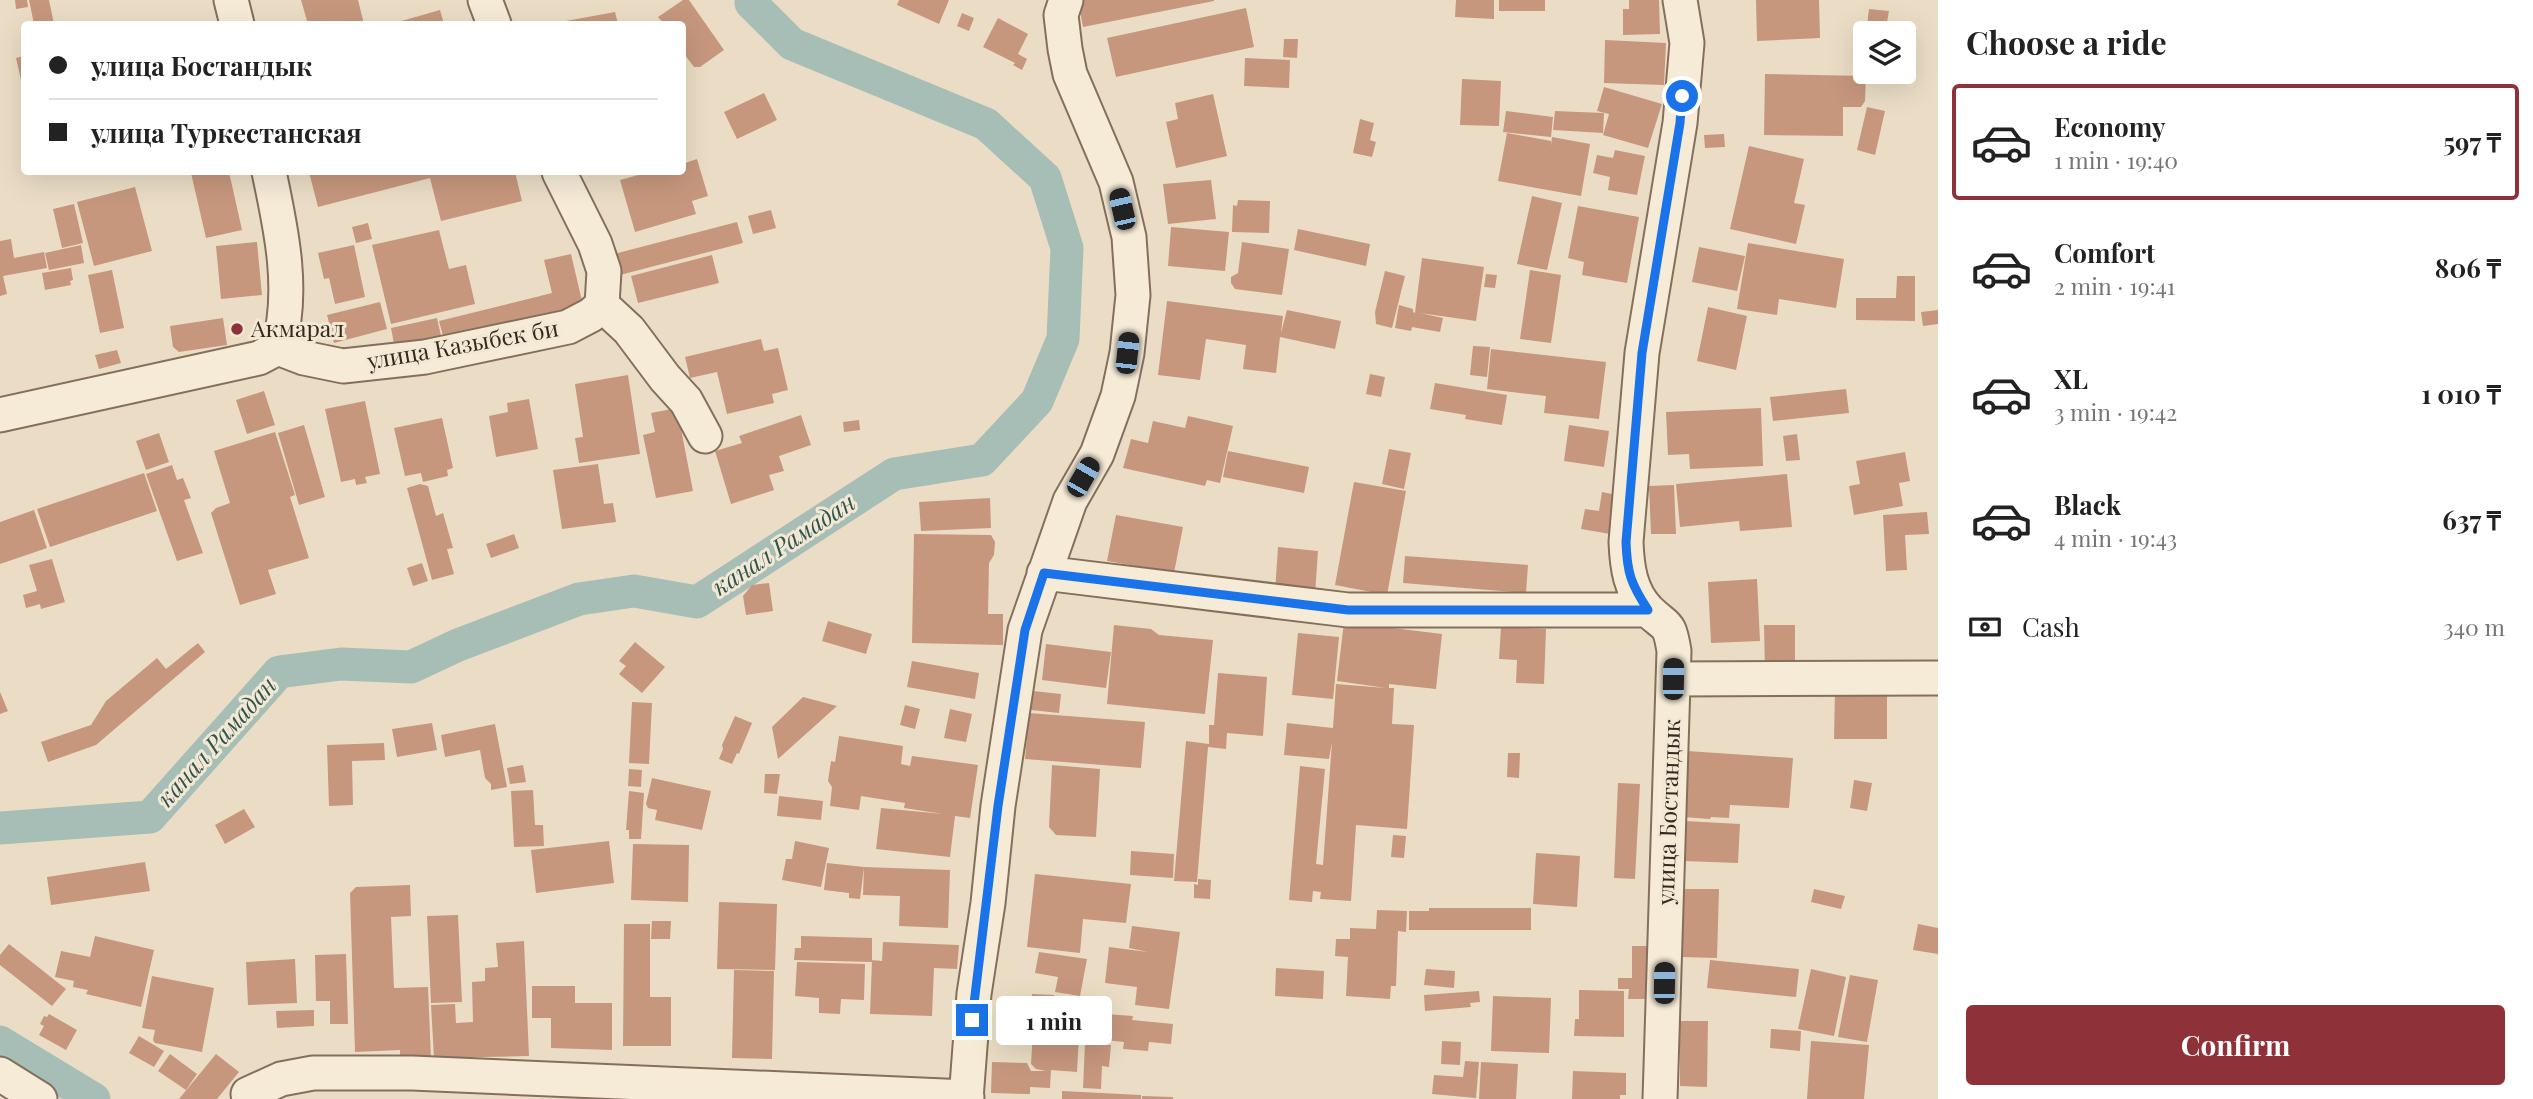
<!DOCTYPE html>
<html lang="en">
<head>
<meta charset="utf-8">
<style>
  :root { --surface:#fff; --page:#f6f6f6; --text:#222; --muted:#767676; --line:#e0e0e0; --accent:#8f3138 }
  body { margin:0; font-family:"Playfair Display",serif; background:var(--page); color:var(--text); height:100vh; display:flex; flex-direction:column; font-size:26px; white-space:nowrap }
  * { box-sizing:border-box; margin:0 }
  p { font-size:23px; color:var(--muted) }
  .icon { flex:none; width:38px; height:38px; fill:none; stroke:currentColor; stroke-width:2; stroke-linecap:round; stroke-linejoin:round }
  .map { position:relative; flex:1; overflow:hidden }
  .details { display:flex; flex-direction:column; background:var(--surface); width:595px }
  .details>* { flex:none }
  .top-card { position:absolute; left:21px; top:21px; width:665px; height:154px; border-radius:7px; box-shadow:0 7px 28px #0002; display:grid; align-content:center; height:154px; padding:0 28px; background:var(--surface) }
  .buttons { position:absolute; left:1853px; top:21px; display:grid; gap:14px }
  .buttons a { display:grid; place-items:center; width:63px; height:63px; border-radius:7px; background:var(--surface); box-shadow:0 7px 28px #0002; font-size:35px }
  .end { position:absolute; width:32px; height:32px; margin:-16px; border:9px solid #1a73e8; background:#fff; box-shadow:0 0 0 4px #fff }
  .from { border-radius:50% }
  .bubble { position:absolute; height:49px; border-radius:7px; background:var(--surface); box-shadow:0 7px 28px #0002; font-size:23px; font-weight:700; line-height:49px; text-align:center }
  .car { position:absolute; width:21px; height:42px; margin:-21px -10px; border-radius:9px; box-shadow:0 0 5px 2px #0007; background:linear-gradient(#222 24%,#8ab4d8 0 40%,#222 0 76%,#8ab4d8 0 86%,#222 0) }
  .top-card b { display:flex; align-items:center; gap:24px; height:66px; font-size:26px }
  .top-card b+b { border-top:2px solid var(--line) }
  .top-card i { width:18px; height:18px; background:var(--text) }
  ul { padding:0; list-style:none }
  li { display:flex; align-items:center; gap:21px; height:116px; margin:0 14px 10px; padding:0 14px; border:4px solid transparent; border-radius:7px }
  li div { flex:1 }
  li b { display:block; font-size:26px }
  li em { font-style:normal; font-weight:700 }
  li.active { border-color:var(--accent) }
  li>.icon { width:63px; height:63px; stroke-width:1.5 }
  h2 { padding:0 28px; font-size:32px; line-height:84px }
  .pay { display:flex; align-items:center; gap:18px; height:77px; padding:0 28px; font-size:26px }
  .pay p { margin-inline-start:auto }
  .cta { display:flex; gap:14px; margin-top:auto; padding:14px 28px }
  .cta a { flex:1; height:80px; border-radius:7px; background:var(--accent); color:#fff; font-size:28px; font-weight:700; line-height:80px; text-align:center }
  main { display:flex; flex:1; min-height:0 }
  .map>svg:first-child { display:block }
</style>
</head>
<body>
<main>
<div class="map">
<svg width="1938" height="1099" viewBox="0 0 1938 1099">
  <rect width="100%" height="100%" fill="#ebddc5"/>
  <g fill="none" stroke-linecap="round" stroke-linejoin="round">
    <!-- canal -->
    <path stroke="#a6beb6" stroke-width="33" d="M0,828L150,817L279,672L341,664L411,667L458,645L579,599L634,591L697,602L894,474L982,460L1037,401L1063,339L1067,248L1045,178L986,124L792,44L751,3V0
      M0,1042L94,1099"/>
  </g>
  <!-- building -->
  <path fill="#c6977d" d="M15,0H27L28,7L16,9Z
    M29,0H49L54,24H34Z
    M301,0H358L364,24H308Z
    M683,0H689L724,50L700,67H694L682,51V24H664L658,17Z
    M899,0H949L939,24L897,5Z
    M1078,0H1214V1L1083,27Z
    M1456,0H1494V19L1455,17Z
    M1499,0H1545V11H1499Z
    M1629,0H1659L1660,34L1623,35V9H1629Z
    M1756,0H1819L1820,38L1757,41Z
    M1246,8L1254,47L1116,77L1107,38Z
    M1869,9L1889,11L1885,33H1866Z
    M440,10L444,24H391Z
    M615,12L618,24H555V23Z
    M962,13L974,18L969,31L957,26Z
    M998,18L1028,34L1018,54L1027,59L1022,70L1013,65L1015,63L983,47Z
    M1284,39H1298L1297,58L1283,57Z
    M1605,40L1666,43L1664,85L1604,83Z
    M24,56V79L21,80L16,58Z
    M1245,58L1290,60L1289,88L1244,86Z
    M1765,74L1866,76L1865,101L1861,107H1843V136L1764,135Z
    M1462,79L1501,81L1499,126L1460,125Z
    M1604,87L1662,104L1648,148L1603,135L1609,114L1597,111Z
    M764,93L777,120L737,139L724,112Z
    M1213,94L1227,156L1176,168L1166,122L1178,119L1175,103Z
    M1867,107L1885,111L1875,155L1857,150Z
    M1506,111L1553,117L1551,137L1503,132Z
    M1555,111L1604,113L1603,133L1553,130Z
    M1360,119L1374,123L1370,140L1376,142L1372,157L1353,153Z
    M1507,133L1551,141V146L1552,137L1590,144L1581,196L1498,181Z
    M1724,134L1725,147L1705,148L1704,135Z
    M1749,146L1804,159L1794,203L1805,205L1796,244L1730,229Z
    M1615,150L1645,156L1637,195L1608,190L1610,177L1593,173L1597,155L1613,158Z
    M697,159L708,196L692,201L696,214L635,232L620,180L649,172H682V164Z
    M200,172H229L242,230L206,238L191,173Z
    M309,172H515L522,201L441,221L430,178L318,207Z
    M1211,180L1216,219L1168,224L1163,184Z
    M135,187L152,251L94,266L77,202Z
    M1532,196L1562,203L1547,270L1517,264Z
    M1238,200L1270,201L1269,233L1232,232L1233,205L1237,206Z
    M74,204L83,243L62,248L53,209Z
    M1578,206L1639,217L1627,283L1582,275L1584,262L1568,258Z
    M771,210L776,228L753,234L748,216Z
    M737,222L743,243L620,275L614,254Z
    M368,223L372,239L356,243L352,227Z
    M1171,227L1229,232L1225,271L1168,266Z
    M1298,229L1370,244L1366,266L1294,250Z
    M439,230L449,269L466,265L475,304L391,324L372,245Z
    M11,239L14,258L44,252L47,268L3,276L7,294L0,296V241Z
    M257,242L262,295L221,299L216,246Z
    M1242,242L1289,249L1282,295L1235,289L1231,283V277L1238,273Z
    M1748,243L1844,259L1836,308L1779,299L1777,315L1737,309Z
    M81,245L84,263L49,270L45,253Z
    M354,245L365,297L335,304L329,278L324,279L318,253Z
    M1699,247L1745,256L1737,291L1692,282Z
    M571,254L582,301L576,312L445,343L439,321L552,293L544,260Z
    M712,255L719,283L638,303L631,276Z
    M1422,258L1484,267L1476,321L1420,313L1443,318L1440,332L1412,327L1411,331L1395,328L1399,305L1413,309V312L1415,313Z
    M71,268L73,280L70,281L71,285L45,290L42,273Z
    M112,270L124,328L100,333L88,275Z
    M1530,270L1561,275L1551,343L1520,339Z
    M1385,271L1405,276L1392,328L1376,324L1375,312Z
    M1486,274L1497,275L1495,288L1484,287Z
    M1897,276H1915V321L1856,320V298H1896Z
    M1167,301L1283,316L1281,333L1287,310L1341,321L1335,349L1280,337L1276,373L1243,369L1246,345L1206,339L1200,380L1158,375Z
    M380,302L387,329L334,343L327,315Z
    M1708,307L1747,316L1736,370L1697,361Z
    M1938,310V324L1923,326L1921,312Z
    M223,318L227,345L179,352L173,347L170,326Z
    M437,318L443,345L396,354L391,328Z
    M761,339L764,351L778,348L788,390L772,394L774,403L727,414L717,372L690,378L685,357Z
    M1473,346L1490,347L1487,377L1470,375Z
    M1491,349L1606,362L1599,419L1544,413L1546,396L1487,389Z
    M117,350L121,363L99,369L95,355Z
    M1370,374L1385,377L1381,397L1366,394Z
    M628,375L640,454L579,463L575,438L583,437L575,384Z
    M1435,383L1507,395L1502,425L1465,419L1466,415L1430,409Z
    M1846,389L1849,413L1773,421L1770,397Z
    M264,391L275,425L247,434L236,400Z
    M529,399L538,449L496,457L489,416L508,412L507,403Z
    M365,401L380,474L365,477L367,483L356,485L355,479L341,482L325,409Z
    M677,408L693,491L656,498L643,435L655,432L651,413Z
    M1761,408L1763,466L1690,469L1689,454L1668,455L1666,412Z
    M801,415L811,445L779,456L784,471L769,475L774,490L731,504L715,451L742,443L739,436Z
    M1188,416L1233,426L1220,483L1207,480L1205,486L1123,468L1131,439L1148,443L1153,421L1185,428Z
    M442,418L453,468L447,470L448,476L423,482L421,473L405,476L394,428Z
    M859,420L860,430L844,432L843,422Z
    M304,425L325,497L299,505L278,433Z
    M1569,425L1609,431L1604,467L1564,461Z
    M275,432L295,495L290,497L309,558L268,570L276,594L240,605L211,513L216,508L230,503L214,451Z
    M159,433L169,462L146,470L136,441Z
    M1797,434L1800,460L1786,461L1783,436Z
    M1389,449L1411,453L1404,489L1382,484Z
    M1228,451L1309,467L1304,493L1223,477Z
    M1905,452L1910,481L1899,483L1903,506L1854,515L1849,486L1860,484L1856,461Z
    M598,464L604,504L613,503L616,522L562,529L553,470Z
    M172,465L177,480L183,478L191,498L184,500L203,553L177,561L146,474Z
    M144,473L157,511L50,547L37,509Z
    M1787,474L1792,527L1740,531L1739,521L1680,527L1676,484Z
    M1354,482L1406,491L1387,595L1335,585Z
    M420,484L428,486L436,516L443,513L453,548L447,549L454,574L432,580L407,488Z
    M1674,485L1676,534H1651L1649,486Z
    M1602,492L1617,495L1610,534L1581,529L1585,509L1599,511Z
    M990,498L991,528L921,531L919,502Z
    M34,510L47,548L0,564V522Z
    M1927,512L1929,534L1905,535L1907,570L1886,571L1883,515Z
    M1116,515L1183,527L1174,573L1107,561Z
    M514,534L519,548L491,558L486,544Z
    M914,534L991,535L995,542L994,555L989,563L988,614H1003V645L912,643Z
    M1278,547L1318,551L1315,595L1275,592Z
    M1405,556L1528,565L1526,593L1403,583Z
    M52,559L65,602L41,609L40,604L26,608L23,595L37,591L29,565Z
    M422,563L428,581L413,586L407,568Z
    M1757,579L1760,641L1711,643L1708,582Z
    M769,583L773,611L746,615L743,596L752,585Z
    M828,621L872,634L866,654L822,641Z
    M1344,622L1442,634L1436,689L1389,684V688H1394L1392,724L1414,725L1407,829L1356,825L1351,901L1320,899L1321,892L1313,891L1312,902L1289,900L1300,766L1325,769L1316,864L1323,865L1332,742L1329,759L1284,755L1287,723L1333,728L1336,684L1386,688L1337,681Z
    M1114,625L1151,629L1159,635L1213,640L1205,714L1107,704Z
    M1764,625H1795V673H1765Z
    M1501,627L1546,629L1544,684L1516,683L1517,660L1499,659Z
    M1298,633L1339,637L1333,699L1292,695Z
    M635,642L665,667L642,693L619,674L626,666L619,661Z
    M198,643L205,652L96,745L48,762L41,742L91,725L106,701L157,658L166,669Z
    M1046,644L1111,652L1106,688L1042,680Z
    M912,661L979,673L975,699L907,687Z
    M1218,673L1267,677L1263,736L1227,733L1226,749L1208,747L1197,882L1174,881L1186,741L1209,744V725H1214Z
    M1835,689L1887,690V739H1834Z
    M1033,691L1061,694L1059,713L1031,710Z
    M0,692L8,711L0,714Z
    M803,697L837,706L778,759L772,727Z
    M632,702L652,703L649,764L629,763Z
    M905,705L920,709L915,729L900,725Z
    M950,709L972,714L966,742L944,738Z
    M1029,713L1145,722L1141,768L1025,759Z
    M735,716L752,723L739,754L737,753L732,764L719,759L723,749L722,745Z
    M432,723L437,750L397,757L392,729Z
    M495,724L507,787L491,790V784L485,778L480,750L445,757L441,735Z
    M839,736L903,746L901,764L910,766L912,756L978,765L970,818L955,816L950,857L876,849L881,808L943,814L904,808L905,803L861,796L859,810L830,806L832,787L828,781L831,761L835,762Z
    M384,743L385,760L352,761L353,805L329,806L327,745Z
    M1687,751L1793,758L1789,808L1730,805L1729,818L1711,817L1710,819L1683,817Z
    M1508,753H1520L1519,778L1507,777Z
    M523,765L526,782L510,784L507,768Z
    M1052,765L1100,769L1096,837L1056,835L1049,827Z
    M629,769L642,770L641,787L628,786Z
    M765,774H780L777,794L764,793Z
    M652,778L711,791L702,830L655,820L657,810L648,808L646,804Z
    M1854,780L1872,783L1867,811L1850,808Z
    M1618,783L1640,784L1635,879L1614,878Z
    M533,790L535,825H543L544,846L514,847L511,791Z
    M629,791L644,793L641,839H629V830H626Z
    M779,796L823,801L821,820L777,816Z
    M244,809L255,827L225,844L215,825Z
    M1685,821L1740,824L1738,863L1683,861Z
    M1393,835L1406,836L1404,858L1391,857Z
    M609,841L614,883L536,893L531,850Z
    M795,841L829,848L821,887L782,880L786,859H792Z
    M633,844L689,845L688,902L631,900Z
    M1131,851L1174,854L1173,878L1130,875Z
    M1536,853L1580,856L1577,907L1533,904Z
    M145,862L150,891L51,905L47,877Z
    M827,863L864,867L860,899L849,898V893L824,890Z
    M864,867L950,870L948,928L899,926L900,896L863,895Z
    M1035,874L1131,884L1126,923L1083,919L1080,953L1027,947Z
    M1198,879L1211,880L1210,899L1194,898V884L1198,885Z
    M410,885L411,916L391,917L394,988L428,987L431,1058L400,1059V1050L355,1052L350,893L356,887Z
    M1684,889H1719L1717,958L1681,957Z
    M1814,889L1845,896L1841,909L1811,902Z
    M719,902L777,904L775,970L717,969Z
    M1429,908H1531V930H1409V911H1429Z
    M1377,910L1407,911L1406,932L1398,931L1396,986H1391L1390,999L1346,996L1348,957L1335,956L1336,939H1350V928L1376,929Z
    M458,915L462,1002L431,1003L427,916Z
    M652,921H671L670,939H651Z
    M624,924H650V997H671V1046H623Z
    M1918,924L1938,928V954L1913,950Z
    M1132,926L1180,932L1169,1009L1135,1005L1137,987L1105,983L1109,947L1148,952L1129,948Z
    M95,936L154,950L141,1007L86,994L88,990L73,987L74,981L55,977L61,951L90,957Z
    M801,936L872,938V962L794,960L795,948H801Z
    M524,941L529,1056L434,1058L431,1005L455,1004L456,1023L473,1022L472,982L485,981V968L498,967L496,943Z
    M883,942L959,945L957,969L934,968L932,1016L870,1014L872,960L882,961Z
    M9,944L66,989L52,1006L0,965V955Z
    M1632,946H1647L1646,999H1628L1629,989H1618V978H1632Z
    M1039,952L1087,959L1080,996L1055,992L1058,977L1035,973Z
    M346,954L348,1024H330V1001H316L315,955Z
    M295,959L297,1003L248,1005L246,962Z
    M1710,960L1799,969L1796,997L1707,988Z
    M797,962L865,964L864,1000L841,999L840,1014L819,1013V998L795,996Z
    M1276,968L1324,971L1323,999L1275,996Z
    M1426,969L1455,971L1454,988L1424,985Z
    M1811,969L1846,977L1834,1036L1798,1029Z
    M734,970L774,971L772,1059L732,1058Z
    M1850,975L1878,980L1867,1042L1838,1037Z
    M152,976L214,988L202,1052L155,1043L153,1040L155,1030L142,1028Z
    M532,986H575V1003H612V1050L551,1048V1018H532Z
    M1579,990L1624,991V1037L1574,1036L1575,1019H1579Z
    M1479,991L1480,1002L1470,1003L1471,1007L1425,1011L1424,995Z
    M1032,994L1054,995L1052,1012L1031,1010Z
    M1493,996L1551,998L1549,1053L1491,1051Z
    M314,1010V1026L277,1028L276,1011Z
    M1092,1013L1133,1016L1132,1020L1173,1024L1171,1044L1149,1042L1148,1051L1123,1049L1124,1042L1086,1038L1087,1028H1081L1083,1017L1092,1018Z
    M49,1014L77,1030L66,1050L39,1035L44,1026L40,1024L44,1016L47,1017Z
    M1034,1014L1080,1016L1077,1072L1051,1070L1050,1088L1030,1087V1094L991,1093L992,1062L1027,1063L1031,1071H1046L1036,1069L1031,1064Z
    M1680,1021H1708L1707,1087L1680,1086Z
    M1771,1029L1801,1031L1800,1051L1770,1048Z
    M139,1036L164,1051L154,1067L129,1053Z
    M1442,1041L1461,1042L1460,1065L1441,1064Z
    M1811,1041L1869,1045L1864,1099H1807Z
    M1085,1043L1111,1045L1109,1067L1102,1066L1101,1089L1083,1088Z
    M170,1054L197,1074L186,1090L158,1071Z
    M216,1054L239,1072L217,1099H179Z
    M1465,1061L1479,1062L1476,1098L1432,1094L1434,1075L1463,1077Z
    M1481,1062L1518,1064L1516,1099H1479Z
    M1573,1071L1626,1073V1095H1620V1099H1572Z
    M1062,1091L1141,1095V1099H1062Z
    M1142,1096L1173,1097V1099H1142Z"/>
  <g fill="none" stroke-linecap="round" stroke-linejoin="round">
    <defs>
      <path id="street" d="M231,0L237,24
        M485,0L494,24
        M602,305L629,330L665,378L686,401L705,436
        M278,348L304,358L343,366L425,357L568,327L591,315L602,305L604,271L595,244L559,172
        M0,415L259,358L278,348C295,292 281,228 269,172
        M1044,573L1348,610H1648
        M1673,679L1938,678
        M0,1074L40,1099
        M248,1094L281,1079L313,1073H412L967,1097
        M966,1099L974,994L988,903L998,806L1025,630L1070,501L1097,454L1118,396L1127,353L1133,295L1129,237L1116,182L1070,74L1065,49L1061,15L1066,0
        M1660,1099L1674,651C1669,620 1667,629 1648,610C1630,591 1627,567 1626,542L1642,353L1680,123L1687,43L1680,0"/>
    </defs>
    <!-- street casing -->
    <use href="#street" stroke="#846f5c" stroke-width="37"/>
    <!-- street -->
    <use href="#street" stroke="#f6ebd7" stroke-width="33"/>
  </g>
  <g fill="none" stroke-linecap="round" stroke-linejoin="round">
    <!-- route -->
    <path stroke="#1a73e8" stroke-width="9" d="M972,1020L998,806L1025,630L1044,573L1348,610H1648C1631,584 1627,573 1626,542L1642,353L1680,123L1682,96"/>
  </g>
  <!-- markers -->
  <circle fill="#8f3138" stroke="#f3e8d4" stroke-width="2.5" cx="237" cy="329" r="7"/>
  <g text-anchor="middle" stroke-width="6" stroke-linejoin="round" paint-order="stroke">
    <!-- poi labels -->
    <g font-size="23" fill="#35281f" stroke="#f3e8d4" text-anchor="start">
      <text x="251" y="337">Акмарал</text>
    </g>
    <!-- street labels -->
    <g font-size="23" fill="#35281f" stroke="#f3e8d4">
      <text transform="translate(463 345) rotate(-10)" y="8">улица Казыбек би</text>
      <text transform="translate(1669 812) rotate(-88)" y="8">улица Бостандык</text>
    </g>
    <!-- water labels -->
    <g font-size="24" font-style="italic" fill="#2f544f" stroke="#f3e8d4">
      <text transform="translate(784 545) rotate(-33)" y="8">канал Рамадан</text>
      <text transform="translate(217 742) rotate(-48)" y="8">канал Рамадан</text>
    </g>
  </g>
</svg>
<div class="buttons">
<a><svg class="icon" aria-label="layers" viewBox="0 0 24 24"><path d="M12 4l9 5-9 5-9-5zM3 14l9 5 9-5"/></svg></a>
</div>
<i class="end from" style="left:1682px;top:96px"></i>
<i class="end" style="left:972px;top:1020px"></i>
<div class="bubble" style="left:996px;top:996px;width:116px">1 min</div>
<i class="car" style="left:1122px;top:209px;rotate:347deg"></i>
<i class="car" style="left:1127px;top:353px;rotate:6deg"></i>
<i class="car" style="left:1083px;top:477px;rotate:30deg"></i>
<i class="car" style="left:1673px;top:679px;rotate:1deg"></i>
<i class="car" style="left:1664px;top:983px;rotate:1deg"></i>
<div class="top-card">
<b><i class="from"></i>улица Бостандык</b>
<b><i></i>улица Туркестанская</b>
</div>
</div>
<section class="details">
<h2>Choose a ride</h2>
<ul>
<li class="active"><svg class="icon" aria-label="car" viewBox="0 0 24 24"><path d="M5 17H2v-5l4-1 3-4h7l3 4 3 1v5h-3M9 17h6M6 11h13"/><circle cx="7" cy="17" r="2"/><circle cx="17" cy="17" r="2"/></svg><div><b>Economy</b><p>1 min · 19:40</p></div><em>597 ₸</em></li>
<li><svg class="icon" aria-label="car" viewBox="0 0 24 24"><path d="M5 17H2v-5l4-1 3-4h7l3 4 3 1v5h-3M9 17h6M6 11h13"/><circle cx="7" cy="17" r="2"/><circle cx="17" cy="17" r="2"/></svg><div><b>Comfort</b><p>2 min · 19:41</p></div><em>806 ₸</em></li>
<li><svg class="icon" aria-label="car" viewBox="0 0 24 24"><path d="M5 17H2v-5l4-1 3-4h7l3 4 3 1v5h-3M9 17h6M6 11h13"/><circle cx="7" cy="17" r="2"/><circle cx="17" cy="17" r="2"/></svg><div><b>XL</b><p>3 min · 19:42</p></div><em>1 010 ₸</em></li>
<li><svg class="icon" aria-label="car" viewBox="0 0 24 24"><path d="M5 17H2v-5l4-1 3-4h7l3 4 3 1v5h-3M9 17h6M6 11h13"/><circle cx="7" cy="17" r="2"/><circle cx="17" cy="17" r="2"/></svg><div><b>Black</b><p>4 min · 19:43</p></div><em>637 ₸</em></li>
</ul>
<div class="pay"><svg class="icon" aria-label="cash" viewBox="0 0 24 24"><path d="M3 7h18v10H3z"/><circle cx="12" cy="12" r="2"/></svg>Cash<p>340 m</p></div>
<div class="cta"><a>Confirm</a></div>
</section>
</main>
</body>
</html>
